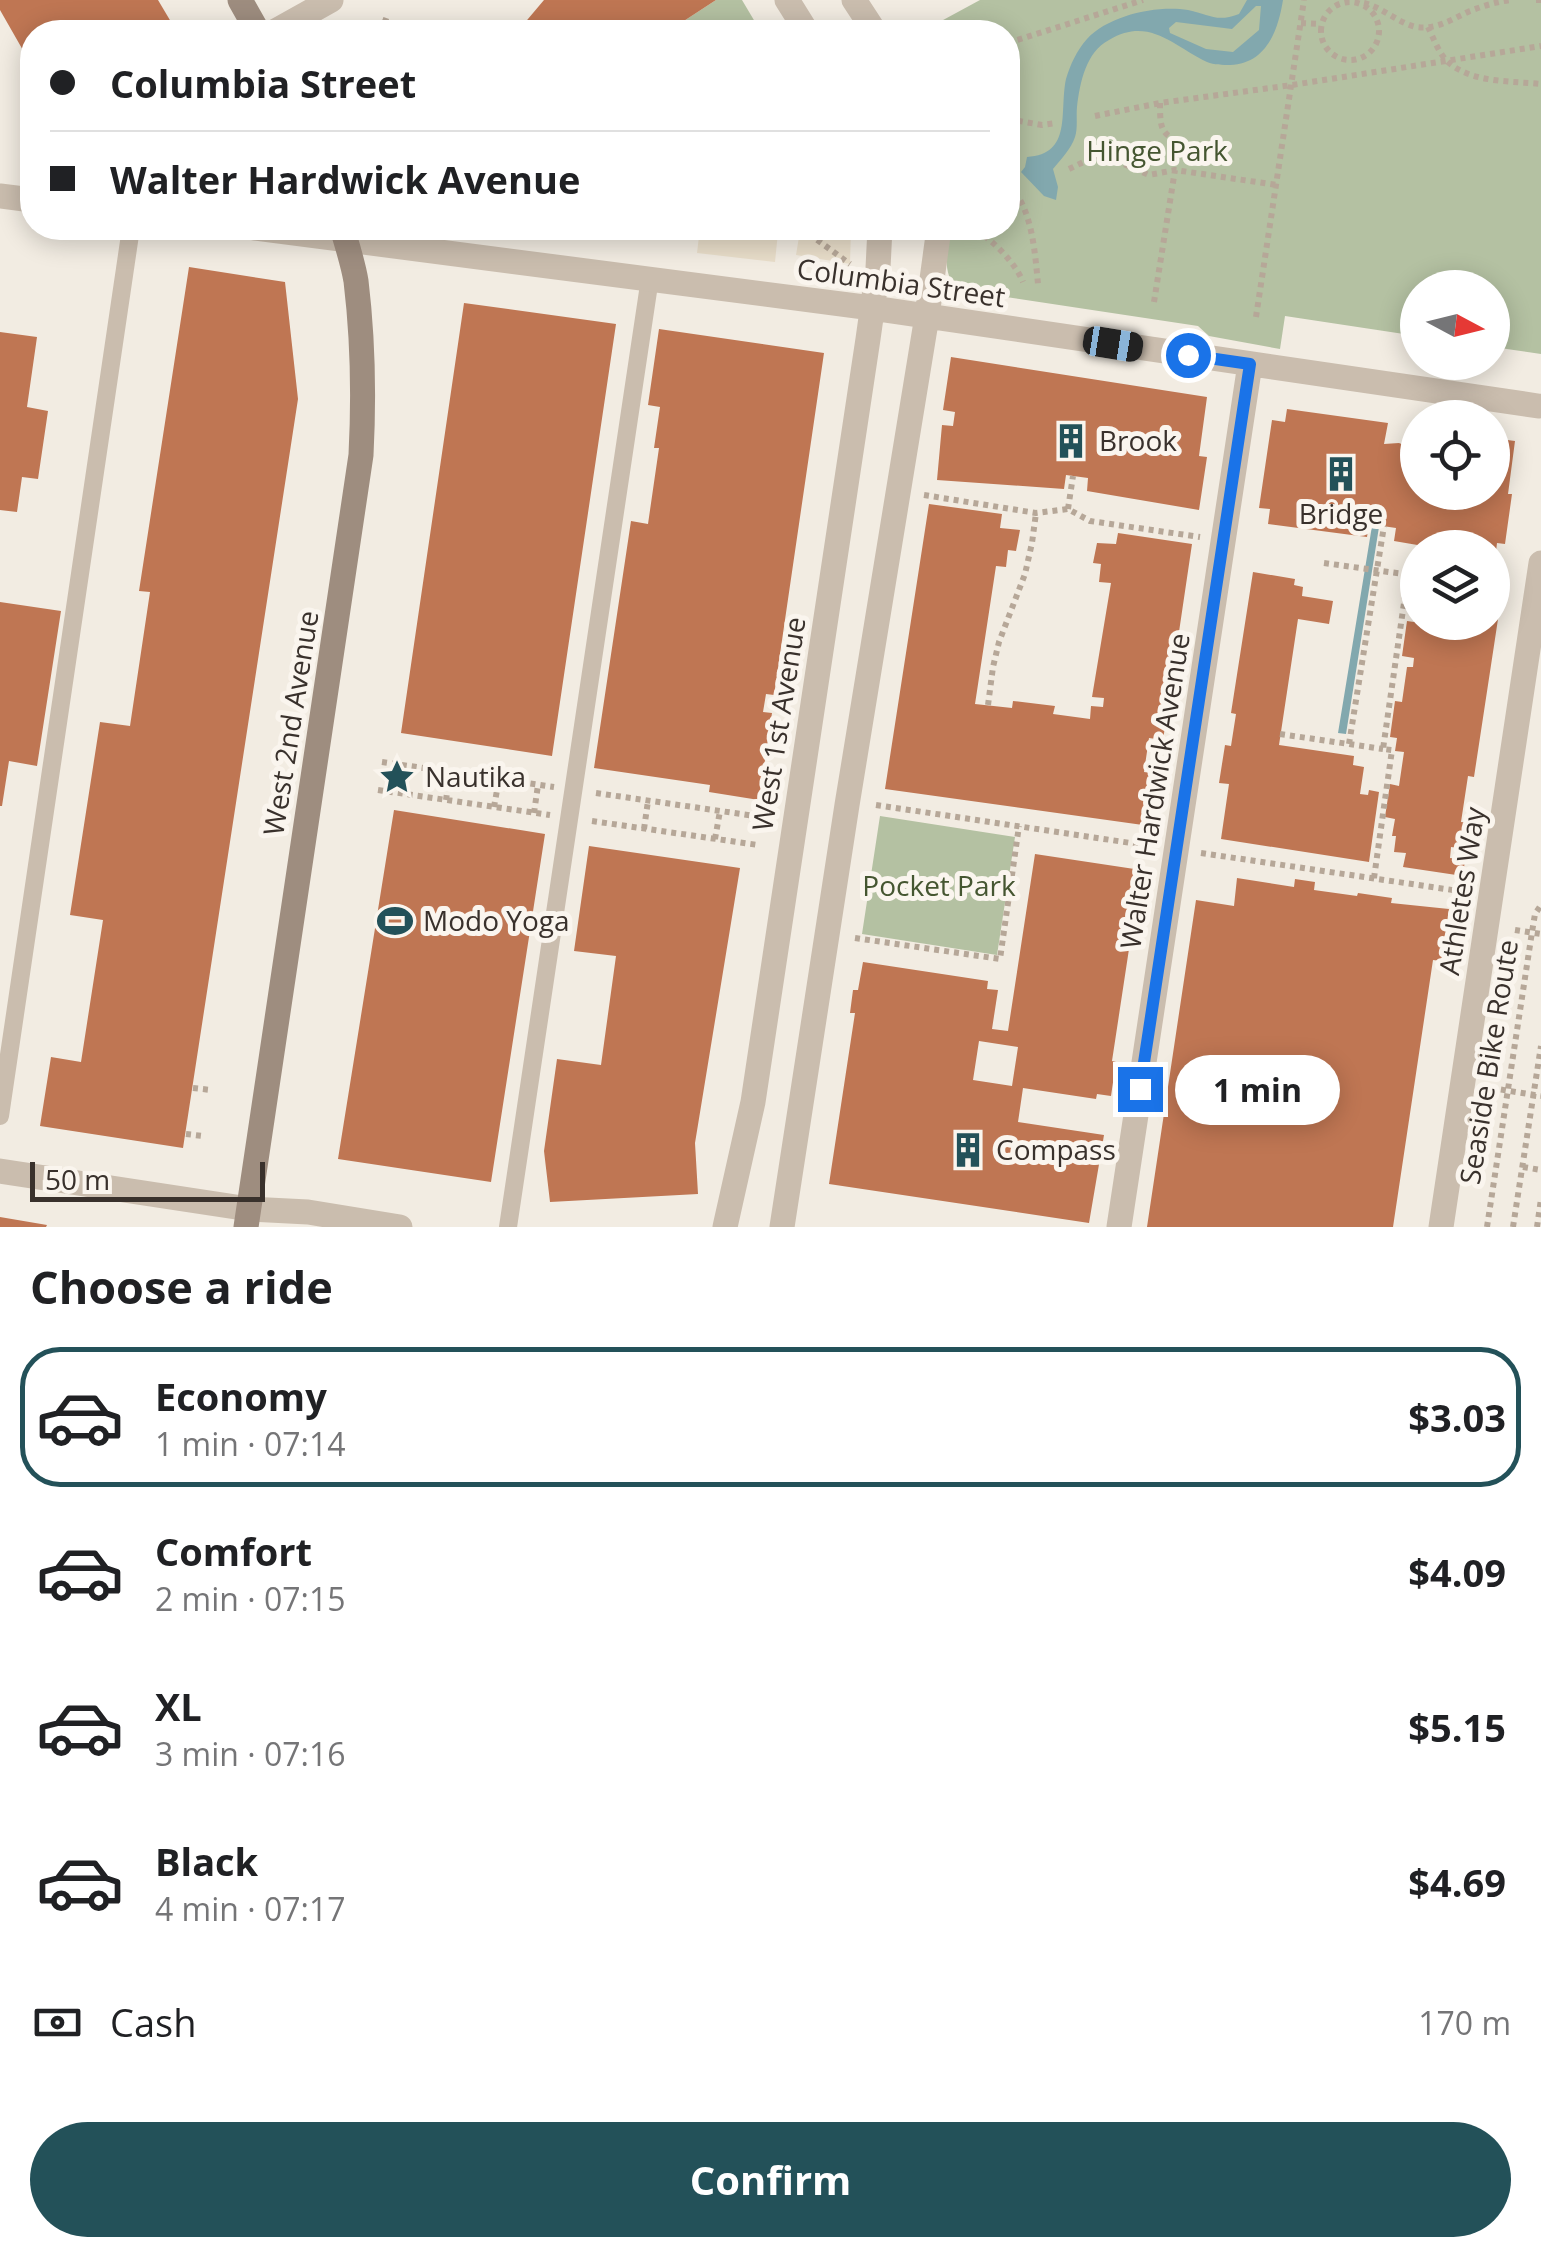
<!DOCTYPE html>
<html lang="en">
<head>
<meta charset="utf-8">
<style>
  :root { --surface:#fff; --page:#f6f6f6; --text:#202124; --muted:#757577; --line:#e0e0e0; --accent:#235159 }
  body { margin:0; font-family:"Open Sans",sans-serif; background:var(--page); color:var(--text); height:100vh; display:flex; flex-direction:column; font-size:38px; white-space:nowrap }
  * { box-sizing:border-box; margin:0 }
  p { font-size:32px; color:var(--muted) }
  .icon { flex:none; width:55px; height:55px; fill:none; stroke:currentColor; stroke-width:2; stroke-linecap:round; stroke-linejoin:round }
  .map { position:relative; height:1227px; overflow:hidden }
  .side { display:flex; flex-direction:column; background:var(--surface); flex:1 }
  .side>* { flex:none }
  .guide { position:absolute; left:20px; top:20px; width:1000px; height:220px; border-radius:40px; box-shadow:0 5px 25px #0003; display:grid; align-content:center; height:220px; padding:0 30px; background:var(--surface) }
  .needle { width:65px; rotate:97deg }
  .tools { position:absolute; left:1400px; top:270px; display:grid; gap:20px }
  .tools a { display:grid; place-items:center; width:110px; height:110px; border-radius:50%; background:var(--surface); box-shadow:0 5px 25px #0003; font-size:50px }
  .scale { position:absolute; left:30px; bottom:25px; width:235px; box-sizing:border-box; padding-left:10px; border:5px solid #39312c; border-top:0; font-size:28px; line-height:35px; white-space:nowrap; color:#39312c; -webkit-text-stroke:8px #faf5ee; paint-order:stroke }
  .end { position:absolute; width:45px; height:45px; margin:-22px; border:12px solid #1a73e8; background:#fff; box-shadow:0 0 0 5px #fff }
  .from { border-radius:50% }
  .bubble { position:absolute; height:70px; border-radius:35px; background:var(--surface); box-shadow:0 5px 25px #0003; font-size:32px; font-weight:700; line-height:70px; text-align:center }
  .car { position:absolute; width:30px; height:60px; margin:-30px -15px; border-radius:12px; box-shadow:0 0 8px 2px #0007; background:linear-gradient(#222 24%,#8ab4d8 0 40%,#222 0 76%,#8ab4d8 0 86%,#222 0) }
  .guide b { display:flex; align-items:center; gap:35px; height:95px; font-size:38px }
  .guide b+b { border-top:2px solid var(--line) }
  .guide i { width:25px; height:25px; background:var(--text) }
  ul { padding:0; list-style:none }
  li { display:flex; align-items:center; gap:30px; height:140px; margin:0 20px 15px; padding:0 10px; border:5px solid transparent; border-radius:40px }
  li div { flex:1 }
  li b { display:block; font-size:38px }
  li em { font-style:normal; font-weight:700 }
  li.on { border-color:var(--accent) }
  li>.icon { width:90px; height:90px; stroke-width:1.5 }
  h2 { padding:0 30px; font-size:45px; line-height:120px }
  .pay { display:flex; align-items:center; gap:25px; height:110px; padding:0 30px; font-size:38px }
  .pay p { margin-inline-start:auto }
  .primary-button { display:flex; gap:20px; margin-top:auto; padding:20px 30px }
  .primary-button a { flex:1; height:115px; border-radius:60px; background:var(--accent); color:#fff; font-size:40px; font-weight:700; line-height:115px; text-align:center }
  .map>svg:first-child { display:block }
</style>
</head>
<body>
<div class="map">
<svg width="1541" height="1227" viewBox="0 0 1541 1227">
  <rect width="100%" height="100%" fill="#f2ece2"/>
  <!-- green -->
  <path fill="#b4c1a2" d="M716,0H742L761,32H667Z
    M980,0H1541V354L1493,347L1492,288H1418L1417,336L1285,316L1280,349L1209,336L1198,326L1006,297C998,298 991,302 982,301C973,300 967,296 960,291C940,275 948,250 949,228H1008V32H921Z
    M880,816L1015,837L997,955L862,934Z"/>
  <!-- plaza -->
  <path fill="#e9deca" d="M700,228H746L778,232L775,262L697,253Z
    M836,228H851L850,264L796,255L800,231H827Z"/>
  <!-- water -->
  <path fill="#82a8ae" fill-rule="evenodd" d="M1247,0H1283C1278,31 1266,64 1230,65C1223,65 1214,65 1207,62C1173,46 1149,16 1109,40C1086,52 1080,82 1077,107C1076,116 1078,128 1075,137C1071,149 1061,159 1053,169L1058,187L1056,200L1044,196L1021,172L1025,167L1027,157C1073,154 1059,112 1066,79C1070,65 1077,50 1087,39C1109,15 1157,5 1188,10C1209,14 1216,23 1239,14ZM1256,6H1261L1259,30L1233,52L1206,49L1170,33L1169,28L1176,22L1232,29Z
    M1372,526L1379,527L1346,734L1338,733Z"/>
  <!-- building -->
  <path fill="#bf7653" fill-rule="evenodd" d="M0,0H158L177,32H32V66L0,10Z
    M544,0H716L667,32H517Z
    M189,267L285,282L298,399L183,1148L40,1126L51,1057L81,1062L103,920L70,915L100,722L130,726L150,592L139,591Z
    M464,303L616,324L552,756L401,733Z
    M659,329L824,353L774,695L766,694L763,712L772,713L759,800L709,792L710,785L594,768L631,521L648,524L659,448H654L660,407L648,405Z
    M0,332L37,337L27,407L48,411L38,479L22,477L17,512L0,510Z
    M951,357L1207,397L1199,456L1207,457L1199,510L1087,491L1088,478L1066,475L1064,489L937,480L942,425L953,426L955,412L943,410Z
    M1287,409L1388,423L1384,444L1399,443L1411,448L1414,427L1418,428V492H1492V438L1515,441L1508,494H1512L1505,544L1497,543L1495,560H1492V548H1435L1394,541L1396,528L1369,524L1367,537L1268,524L1270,509L1259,508L1272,420L1285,422Z
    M929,504L1002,514L1000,528L1020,530L1016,551L1008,550L1006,567L996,566L975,704L1012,708L1013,701L1055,706L1053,714L1090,719L1091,706L1103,707L1104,698L1092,697L1111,583L1099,582L1101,564L1093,563L1097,543L1116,544L1118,533L1192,544L1163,740L1149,738L1144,772L1158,774L1150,826L885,789Z
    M1253,572L1295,579L1294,585L1303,587L1302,596L1333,601L1329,624L1298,619L1279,745L1354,756L1353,765L1364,767L1360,794L1368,795L1369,790L1379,792L1369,862L1221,839L1229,784L1219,783L1225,745L1231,746L1236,714L1231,713Z
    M0,602L61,611L37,766L9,761L2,806H0Z
    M1492,604L1500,606L1474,777L1468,776L1461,822L1470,823L1459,848L1451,847L1450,858L1465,860L1463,876L1403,867L1406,853L1394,852L1396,836H1392L1395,819L1385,817L1390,784L1399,786L1404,752L1395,751L1397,738L1390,737L1395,701L1402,702L1407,667H1413L1414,658L1402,656L1407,621L1414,622L1415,613H1418V622H1492Z
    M394,810L545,834L491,1182L338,1159Z
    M589,846L740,868L695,1143L698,1194L550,1202L544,1151L557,1059L601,1065L616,956L574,951Z
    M1035,854L1141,870L1112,1061L1116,1062L1111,1096L1097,1094L1096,1099L1023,1088L1018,1122L1104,1135L1089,1223L829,1184L855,1013H850L853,990H858L863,962L988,981L987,989L998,990L992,1029L1008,1031ZM979,1041L1018,1047L1012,1086L973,1080Z
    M1237,878L1294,887L1295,879L1315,882L1314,890L1357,896L1358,893L1392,898L1391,903L1449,909L1441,961L1433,960L1393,1227H1147L1196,900L1234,906Z
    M0,1217L47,1225L46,1227H0Z"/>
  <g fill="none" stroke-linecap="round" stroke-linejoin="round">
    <!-- path -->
    <path stroke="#b6a798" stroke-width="6" stroke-dasharray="5 5" stroke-linecap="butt" d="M1536,0H1541
      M1321 31a29 29 0 1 1 58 0a29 29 0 1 1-58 0Z
      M1364,3C1382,7 1398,23 1416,27C1437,30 1452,19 1470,11C1483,6 1496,2 1510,0
      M1301,23L1321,24
      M1428,27C1433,37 1439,54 1448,62C1471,83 1512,81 1541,84
      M381,32L387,16
      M1008,43L1143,0
      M1008,99V118
      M1160,103C1160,131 1161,135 1188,145
      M1095,116L1160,103L1292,85L1541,46
      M1008,119L1042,125L1056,123
      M1008,148L1014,167L1010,186
      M1069,169L1096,156H1105L1149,175L1175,170
      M1008,185C1032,205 1035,253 1038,284
      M801,228L850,264
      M976,230C993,241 1015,262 1023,282
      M1154,302L1175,170L1277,185
      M1256,317L1304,0
      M924,495L1036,513L1068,509L1090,521L1200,537
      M1068,509L1073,476
      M1324,563L1418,576
      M1492,587L1507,589
      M988,705L993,667L999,642L1025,574L1032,543L1036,513
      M1280,734L1383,749
      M1349,744L1384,526
      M382,762L554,787
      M378,790L550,815
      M596,793L762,817
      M403,794L407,766
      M446,800L450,772
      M876,805L1151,846
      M494,807L499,779
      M534,813L538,785
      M592,821L758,845
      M644,829L648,801
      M715,839L720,811
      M1201,853L1466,892
      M1374,878L1392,750L1383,749L1408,575
      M1515,930L1541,934
      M855,938L1000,959L1019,826
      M193,1088L211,1090
      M1491,1088L1541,1096
      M186,1134L203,1136
      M1523,1167L1541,1170
      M1487,1227L1532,932L1535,914L1541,905
      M1513,1227L1541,1046
      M1537,1227L1541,1199"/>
    <!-- lane -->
    <path stroke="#cabdae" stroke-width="18" d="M0,1116L131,228
      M508,1227L650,278"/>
    <!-- street -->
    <path stroke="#cabdae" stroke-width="25" d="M787,0L807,32
      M854,0L875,32
      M274,32L331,0
      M0,196L32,200
      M255,228L872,308L1538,406
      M0,1171L249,1209L308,1212L400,1227
      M725,1227L753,1102L868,339L878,268L880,228
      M782,1227L847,805L927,316L939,228
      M1119,1227L1250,364
      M1441,1227L1541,563"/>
    <!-- secondary -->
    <path stroke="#9e8d7f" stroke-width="25" d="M240,0L258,32
      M246,1227L361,455C364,397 363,339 356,281C353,263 347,245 342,228"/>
    <!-- rail -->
    <path stroke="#39312c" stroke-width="8" stroke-dasharray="2.5 8" stroke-linecap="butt" d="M1008,153L1011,162"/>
  </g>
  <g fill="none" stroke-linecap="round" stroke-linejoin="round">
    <!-- route -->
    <path stroke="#1a73e8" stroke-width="12" d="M1140,1089L1250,364L1188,355"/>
  </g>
  <!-- icons -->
  <defs>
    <symbol id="building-bare" viewBox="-9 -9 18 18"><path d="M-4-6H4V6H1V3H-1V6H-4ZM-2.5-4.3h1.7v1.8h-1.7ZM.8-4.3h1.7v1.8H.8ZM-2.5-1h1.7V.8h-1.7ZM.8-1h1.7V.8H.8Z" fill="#235159" stroke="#faf5ee" stroke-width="2.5" paint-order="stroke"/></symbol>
    <symbol id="sight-bare" viewBox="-9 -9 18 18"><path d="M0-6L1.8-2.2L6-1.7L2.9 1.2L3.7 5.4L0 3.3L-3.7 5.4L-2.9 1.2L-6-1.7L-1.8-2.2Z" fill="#235159" stroke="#faf5ee" stroke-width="2.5" paint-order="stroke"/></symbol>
    <symbol id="stadium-bare" viewBox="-9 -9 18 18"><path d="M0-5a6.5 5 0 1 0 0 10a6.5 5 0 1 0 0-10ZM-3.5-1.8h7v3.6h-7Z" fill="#235159" stroke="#faf5ee" stroke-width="2.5" paint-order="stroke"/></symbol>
  </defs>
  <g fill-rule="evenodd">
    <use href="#building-bare" x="1046" y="416" width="50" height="50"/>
    <use href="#building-bare" x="1316" y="449" width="50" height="50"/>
    <use href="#sight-bare" x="372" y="752" width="50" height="50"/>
    <use href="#stadium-bare" x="370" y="896" width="50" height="50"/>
    <use href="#building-bare" x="943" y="1125" width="50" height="50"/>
  </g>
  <g text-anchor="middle" stroke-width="10" stroke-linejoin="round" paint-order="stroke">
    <!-- park labels -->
    <g font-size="28" fill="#455631" stroke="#faf5ee">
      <text x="1157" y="161">Hinge Park</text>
      <text x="939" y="896">Pocket Park</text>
    </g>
    <!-- street labels -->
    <g font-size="28" fill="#39312c" stroke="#faf5ee">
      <text transform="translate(901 283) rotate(8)" y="10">Columbia Street</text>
      <text transform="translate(291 723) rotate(-81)" y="10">West 2nd Avenue</text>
      <text transform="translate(779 724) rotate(-81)" y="10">West 1st Avenue</text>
      <text transform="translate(1155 791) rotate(-81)" y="10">Walter Hardwick Avenue</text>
      <text transform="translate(1462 891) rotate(-81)" y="10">Athletes Way</text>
      <text transform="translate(1489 1062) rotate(-81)" y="10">Seaside Bike Route</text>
    </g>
    <!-- poi labels -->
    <g font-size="28" fill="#39312c" stroke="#faf5ee" text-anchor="start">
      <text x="1099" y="451">Brook</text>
      <text x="1341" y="524" text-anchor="middle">Bridge</text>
      <text x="425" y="787">Nautika</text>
      <text x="423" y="931">Modo Yoga</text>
      <text x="996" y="1160">Compass</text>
    </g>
  </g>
</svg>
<div class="tools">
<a><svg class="needle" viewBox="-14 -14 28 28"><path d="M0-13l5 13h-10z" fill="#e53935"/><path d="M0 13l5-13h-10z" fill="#757577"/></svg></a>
<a><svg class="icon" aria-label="locate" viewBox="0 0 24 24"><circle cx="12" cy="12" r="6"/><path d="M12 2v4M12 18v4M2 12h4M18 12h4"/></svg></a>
<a><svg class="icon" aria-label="layers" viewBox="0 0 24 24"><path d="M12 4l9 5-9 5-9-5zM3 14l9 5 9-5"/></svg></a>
</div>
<div class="scale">50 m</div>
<i class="end from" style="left:1188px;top:355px"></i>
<i class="end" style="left:1140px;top:1089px"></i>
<div class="bubble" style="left:1175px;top:1055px;width:165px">1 min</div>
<i class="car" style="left:1113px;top:344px;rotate:99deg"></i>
<div class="guide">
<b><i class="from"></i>Columbia Street</b>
<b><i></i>Walter Hardwick Avenue</b>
</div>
</div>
<section class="side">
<h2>Choose a ride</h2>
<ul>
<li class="on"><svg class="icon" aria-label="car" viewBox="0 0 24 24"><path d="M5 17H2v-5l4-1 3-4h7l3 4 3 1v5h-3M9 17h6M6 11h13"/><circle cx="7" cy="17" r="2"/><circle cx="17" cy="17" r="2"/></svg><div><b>Economy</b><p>1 min · 07:14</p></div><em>$3.03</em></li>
<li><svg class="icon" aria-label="car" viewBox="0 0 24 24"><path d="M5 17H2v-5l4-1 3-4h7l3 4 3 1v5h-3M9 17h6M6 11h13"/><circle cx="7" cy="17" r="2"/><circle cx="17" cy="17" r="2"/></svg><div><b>Comfort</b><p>2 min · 07:15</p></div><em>$4.09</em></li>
<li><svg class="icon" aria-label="car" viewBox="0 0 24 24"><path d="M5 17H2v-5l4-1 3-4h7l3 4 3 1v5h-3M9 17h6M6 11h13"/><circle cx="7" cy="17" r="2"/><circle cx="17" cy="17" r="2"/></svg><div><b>XL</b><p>3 min · 07:16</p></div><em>$5.15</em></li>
<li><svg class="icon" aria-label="car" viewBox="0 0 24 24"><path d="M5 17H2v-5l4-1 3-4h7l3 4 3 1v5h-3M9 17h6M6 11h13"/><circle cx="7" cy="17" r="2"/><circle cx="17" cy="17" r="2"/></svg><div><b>Black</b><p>4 min · 07:17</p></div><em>$4.69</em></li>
</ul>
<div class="pay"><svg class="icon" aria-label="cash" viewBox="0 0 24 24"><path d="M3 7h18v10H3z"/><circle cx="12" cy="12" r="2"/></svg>Cash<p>170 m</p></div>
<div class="primary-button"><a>Confirm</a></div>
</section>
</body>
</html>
